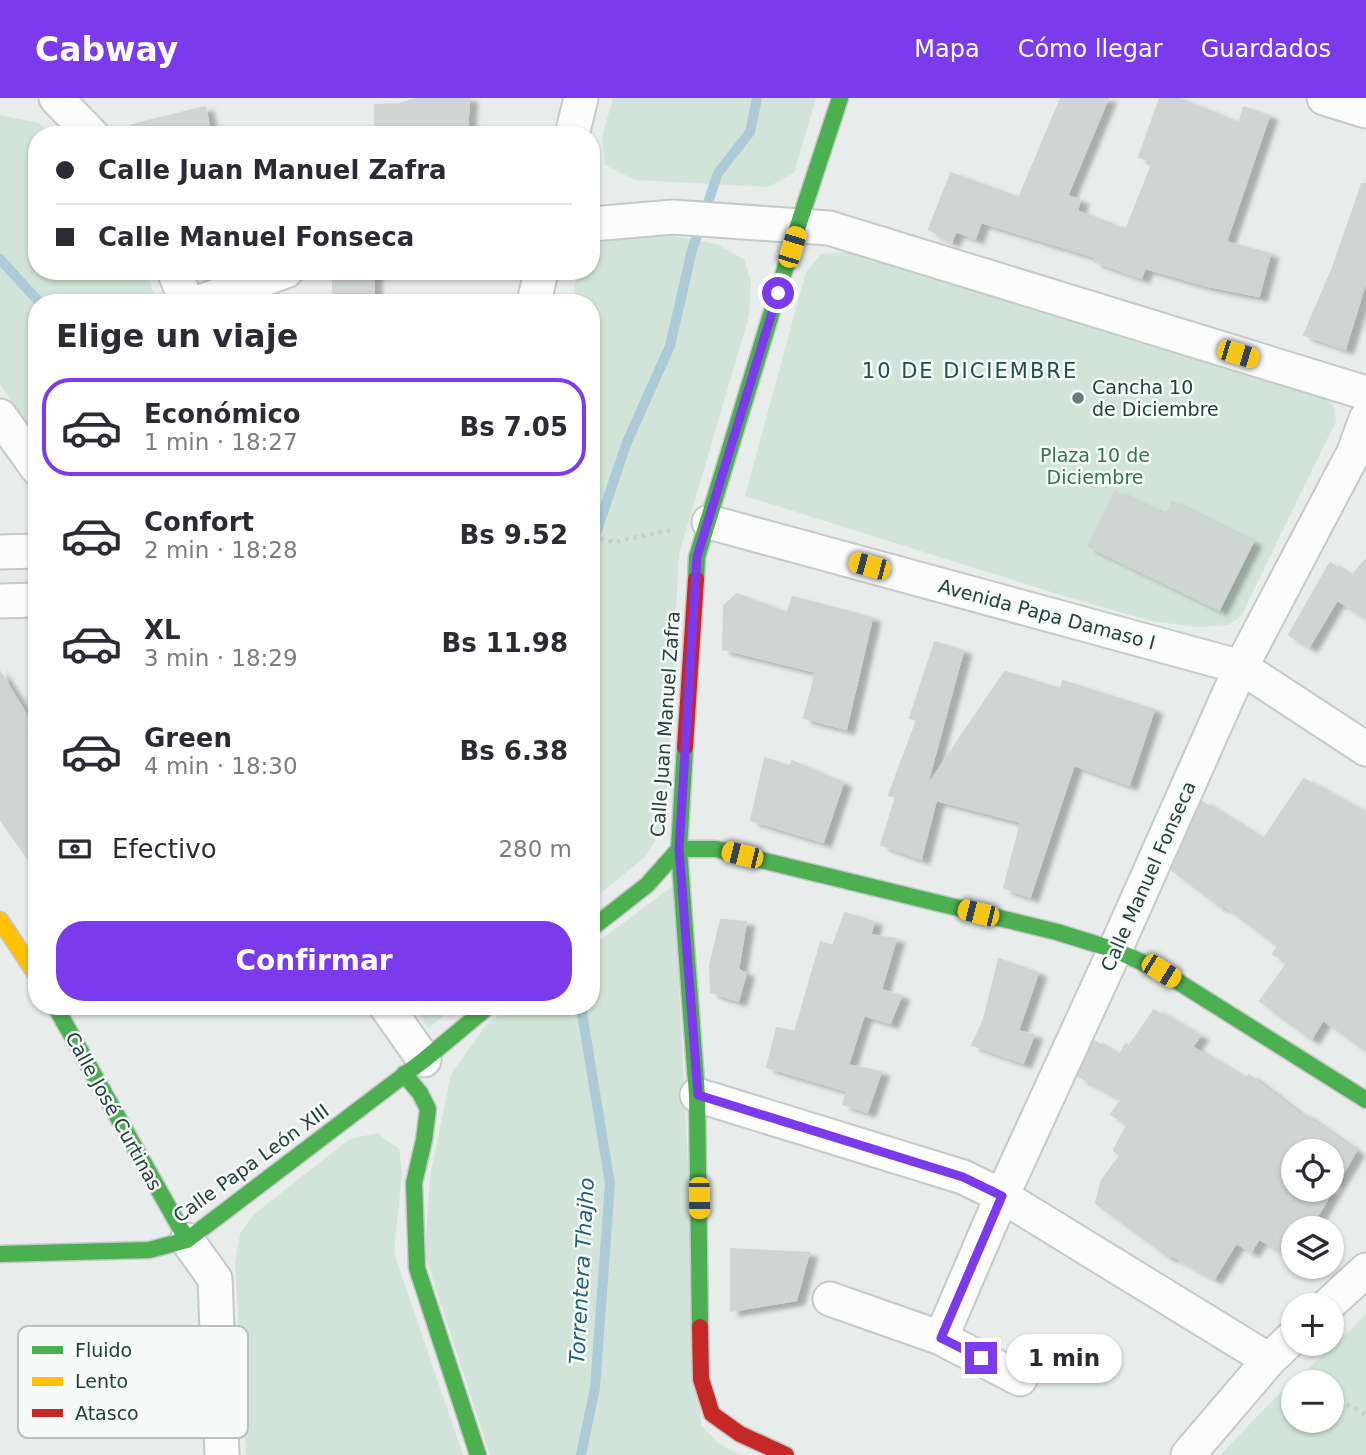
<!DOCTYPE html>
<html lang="es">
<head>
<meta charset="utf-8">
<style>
  :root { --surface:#fff; --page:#f2f2f3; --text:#2b2b33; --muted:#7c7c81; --line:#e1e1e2; --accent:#7c3aed }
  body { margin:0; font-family:"DejaVu Sans",sans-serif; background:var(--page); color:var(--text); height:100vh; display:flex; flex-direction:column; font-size:26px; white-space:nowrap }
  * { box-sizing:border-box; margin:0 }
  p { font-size:23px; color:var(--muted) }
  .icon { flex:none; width:38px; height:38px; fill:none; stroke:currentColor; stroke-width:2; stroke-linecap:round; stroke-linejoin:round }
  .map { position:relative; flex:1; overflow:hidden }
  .panel { position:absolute; left:28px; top:196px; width:572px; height:721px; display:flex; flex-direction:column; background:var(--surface); border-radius:28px; box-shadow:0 2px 5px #0004 }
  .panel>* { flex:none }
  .guide { position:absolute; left:28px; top:28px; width:572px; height:154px; border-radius:28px; box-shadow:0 2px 5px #0004; display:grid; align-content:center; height:154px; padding:0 28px; background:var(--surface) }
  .buttons { position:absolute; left:1281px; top:1041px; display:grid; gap:14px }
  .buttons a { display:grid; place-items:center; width:63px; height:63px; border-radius:50%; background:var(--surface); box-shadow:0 2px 5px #0004; font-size:35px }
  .end { position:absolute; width:32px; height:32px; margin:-16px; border:9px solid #7c3aed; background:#fff; box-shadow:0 0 0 4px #fff }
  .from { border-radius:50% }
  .bubble { position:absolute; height:49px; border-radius:24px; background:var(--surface); box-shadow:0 2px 5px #0004; font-size:23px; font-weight:700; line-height:49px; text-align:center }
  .car { position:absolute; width:21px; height:42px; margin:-21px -10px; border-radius:9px; box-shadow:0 0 5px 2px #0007; background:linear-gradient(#f5c518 24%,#345 0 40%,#f5c518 0 76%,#345 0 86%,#f5c518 0) }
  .guide b { display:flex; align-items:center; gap:24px; height:66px; font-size:26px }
  .guide b+b { border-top:2px solid var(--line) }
  .guide i { width:18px; height:18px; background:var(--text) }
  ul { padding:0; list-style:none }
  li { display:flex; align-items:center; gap:21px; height:98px; margin:0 14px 10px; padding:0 14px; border:4px solid transparent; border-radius:28px }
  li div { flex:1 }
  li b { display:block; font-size:26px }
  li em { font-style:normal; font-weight:700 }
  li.selected { border-color:var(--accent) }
  li>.icon { width:63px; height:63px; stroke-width:1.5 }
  h2 { padding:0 28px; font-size:32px; line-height:84px }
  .pay { display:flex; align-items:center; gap:18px; height:77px; padding:0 28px; font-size:26px }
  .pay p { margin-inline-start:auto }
  .cta { display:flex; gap:14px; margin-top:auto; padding:14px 28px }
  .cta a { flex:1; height:80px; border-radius:28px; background:var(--accent); color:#fff; font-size:28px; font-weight:700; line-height:80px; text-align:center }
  header { display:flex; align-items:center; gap:42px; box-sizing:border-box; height:98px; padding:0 35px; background:var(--accent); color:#fff }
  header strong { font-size:33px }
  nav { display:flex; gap:38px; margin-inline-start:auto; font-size:24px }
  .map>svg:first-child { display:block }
</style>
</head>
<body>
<header>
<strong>Cabway</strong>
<nav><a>Mapa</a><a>Cómo llegar</a><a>Guardados</a></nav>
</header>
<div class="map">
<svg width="1366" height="1357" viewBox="0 0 1366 1357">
  <defs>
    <filter id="shadow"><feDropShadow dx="8" dy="4.5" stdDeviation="2" flood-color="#0004"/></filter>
  </defs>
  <rect width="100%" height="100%" fill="#e8ecea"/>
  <!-- green -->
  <path fill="#d2e4da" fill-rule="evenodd" d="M613,0H816L794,75L768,89L635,82L605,67L602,39Z
    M0,17L39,25L51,37H37V173H145L158,205H37V340L0,286Z
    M649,133L716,146L744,161L751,184L749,218L679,456L666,706L659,736L645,759L592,802V205H572L577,173H592V134Z
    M847,154L1326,300L1335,311L1336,323L1241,518L1228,527L1197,529L1151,523L1061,497L745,398L806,174L821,156Z
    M674,787L701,1327L719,1346L743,1357H490L425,1157L430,1079L451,976L487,926L510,908H592V848Z
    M414,908H457L428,930Z
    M377,1035L399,1051L402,1074L394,1155L463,1357H246L235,1165L240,1136L253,1117L350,1041Z
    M1366,1216V1357H1220L1275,1300L1342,1240ZM1293,1284H1332V1323H1293Z"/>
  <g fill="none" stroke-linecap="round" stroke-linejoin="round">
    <!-- stream -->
    <path stroke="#accbd7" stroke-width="10" d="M0,161L40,205
      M592,447L627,344L670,248L692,152L718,75L750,34L757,0
      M579,908L582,915L610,1086L595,1290L581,1357"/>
  </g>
  <!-- building -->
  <path fill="#d0d5d3" stroke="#d0d5d3" stroke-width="2" fill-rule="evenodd" filter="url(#shadow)" d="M420,0H469L467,37H375V7L399,6Z
    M1061,0H1108L1067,98L1080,102L1077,113L1126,132L1153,64L1139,59L1160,0H1178L1239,25L1244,9L1269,18L1226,144L1270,156L1259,198L1208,188L1145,170L1141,180L1094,163L1095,159L981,124L975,141L956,133L951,144L929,131L951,75L1019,100Z
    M205,9L211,37H133L132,27Z
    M1362,86H1366V183L1345,251L1304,237L1332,172Z
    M333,173H374L373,205H333Z
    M1115,394L1166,418L1172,404L1253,444L1219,512L1088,448Z
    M1366,461V520L1337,502L1309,549L1289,537L1330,465L1351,479Z
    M737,496L787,515L793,499L872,520L846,631L804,620L816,574L723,551L724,508Z
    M935,544L963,553L926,690L1005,574L1061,591L1063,583L1154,612L1129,687L1074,667L1030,799L1004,790L1021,724L936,702L921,761L881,747L896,699L889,697L917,622L910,620Z
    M0,574L34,629L26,634L37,650V773L0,721Z
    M765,660L790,669L792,663L843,685L823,744L751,722Z
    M1304,681L1366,716V952L1323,922L1311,941L1260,903L1288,864L1273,856L1278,848L1223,807L1221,809L1172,772L1202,704L1263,742Z
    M845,815L874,824L870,837L896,841L881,892L901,898L890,925L864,917L848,967L881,974L867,1014L843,1006L847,993L767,969L777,930L795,934L821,844L833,848Z
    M721,822L746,824L738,872L746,875L738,903L711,894L710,867Z
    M999,861L1038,875L1018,933L1034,937L1023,965L972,947L983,924Z
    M1154,912L1200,938L1192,949L1245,981L1249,977L1302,1018L1303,1016L1356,1053L1310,1130H1293V1160L1259,1141L1251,1154L1236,1145L1214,1181L1171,1157L1169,1159L1096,1105L1102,1082L1120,1058L1114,1052L1127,1027L1111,1016L1122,1001L1078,978L1094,943L1119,958L1126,946L1129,948ZM1293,1054H1332V1092H1293Z
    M731,1151L809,1155L796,1202L731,1213Z"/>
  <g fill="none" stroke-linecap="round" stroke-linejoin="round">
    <defs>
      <path id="street" d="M56,0L92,37
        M1324,0L1366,13
        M572,37L581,0
        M592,126L673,119L829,130L1366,295
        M174,173L187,205
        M197,205L286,173
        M534,205L541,173
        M0,318L37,370
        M709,424L1241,569L1366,651
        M0,454L37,453
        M0,503L37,502
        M386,908L424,962
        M697,997L963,1079L1002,1098L1269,1262
        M187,1142L215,1181L222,1357
        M830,1201L941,1240L1020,1281
        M1327,1208L1366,1172
        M941,1240L1002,1098L1115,852L1241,569L1354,354L1366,321
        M1188,1357L1269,1262L1293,1239"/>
      <path id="fast" d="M696,481L697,459L798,128L840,0
        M685,649L679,751L697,997L700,1229
        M679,751H716L1057,834L1115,852L1161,873L1366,1002
        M592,830L647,787L679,751
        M55,908L187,1142
        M404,976L420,995L428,1011L424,1042L414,1085L417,1170L478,1357
        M0,1156L149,1152L187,1142L424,962L489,908"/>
      <path id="slow" d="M0,822L37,878"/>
      <path id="jam" d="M685,649L696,481
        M700,1229L701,1281L712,1316L740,1336L786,1357"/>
    </defs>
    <!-- street casing -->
    <use href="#street" stroke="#c5c9c7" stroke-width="37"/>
    <!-- fast casing -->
    <use href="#fast" stroke="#c2c8c6" stroke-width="19"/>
    <!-- slow casing -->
    <use href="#slow" stroke="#c2c8c6" stroke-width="19"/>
    <!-- jam casing -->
    <use href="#jam" stroke="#c2c8c6" stroke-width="19"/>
    <!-- path -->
    <path stroke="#c6cecd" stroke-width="4.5" stroke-dasharray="3.5 5" stroke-linecap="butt" d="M592,439L614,444L670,432
      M1297,1278L1309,1284
      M1332,1298L1366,1317"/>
    <!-- street -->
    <use href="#street" stroke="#fcfcfc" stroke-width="33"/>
    <!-- fast -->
    <use href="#fast" stroke="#4caf50" stroke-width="16"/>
    <!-- slow -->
    <use href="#slow" stroke="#ffc107" stroke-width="16"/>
    <!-- jam -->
    <use href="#jam" stroke="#c62828" stroke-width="16"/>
  </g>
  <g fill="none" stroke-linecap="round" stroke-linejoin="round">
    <!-- route -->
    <path stroke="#7c3aed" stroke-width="9" d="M778,195L697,459L679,751L698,997L963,1079L1002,1098L941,1240L981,1260"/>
  </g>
  <!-- markers -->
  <circle fill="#697c79" stroke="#f6faf9" stroke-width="2.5" cx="1078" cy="300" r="7"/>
  <g text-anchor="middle" stroke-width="5" stroke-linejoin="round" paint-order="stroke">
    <!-- poi labels -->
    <g font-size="19" fill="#253f3c" stroke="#f6faf9" text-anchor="start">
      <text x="1092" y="296">Cancha 10<tspan x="1092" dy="22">de Diciembre</tspan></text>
    </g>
    <!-- park labels -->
    <g font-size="19" fill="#327454" stroke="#f6faf9">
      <text x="1095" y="364">Plaza 10 de<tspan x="1095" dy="22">Diciembre</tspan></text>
    </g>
    <!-- street labels -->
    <g font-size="19" fill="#253f3c" stroke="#f6faf9">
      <text transform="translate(1047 516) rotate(15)" y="7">Avenida Papa Damaso I</text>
      <text transform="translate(665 626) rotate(-86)" y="7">Calle Juan Manuel Zafra</text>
      <text transform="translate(1148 778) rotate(-66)" y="7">Calle Manuel Fonseca</text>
      <text transform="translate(114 1013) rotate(61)" y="7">Calle José Curtinas</text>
      <text transform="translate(251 1065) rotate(-36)" y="7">Calle Papa León XIII</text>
    </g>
    <!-- neighbourhood labels -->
    <g font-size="21" letter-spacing="2" fill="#22504b" stroke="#f6faf9">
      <text x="970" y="280">10 DE DICIEMBRE</text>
    </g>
    <!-- water labels -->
    <g font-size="21" font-style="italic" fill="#225e78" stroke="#f6faf9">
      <text transform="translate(582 1173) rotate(-87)" y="7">Torrentera Thajho</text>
    </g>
  </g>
  <!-- legend -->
  <rect x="18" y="1228" width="230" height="112" rx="10" fill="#f6faf9" stroke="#b7c2c0" stroke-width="2"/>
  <rect x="32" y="1248" width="31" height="8" fill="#4caf50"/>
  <rect x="32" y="1279" width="31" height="9" fill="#ffc107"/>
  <rect x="32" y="1311" width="31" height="8" fill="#c62828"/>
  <g font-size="19" fill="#253f3c">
    <text x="75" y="1259">Fluido</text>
    <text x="75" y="1290">Lento</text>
    <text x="75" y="1322">Atasco</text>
  </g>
</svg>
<div class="buttons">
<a><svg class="icon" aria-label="locate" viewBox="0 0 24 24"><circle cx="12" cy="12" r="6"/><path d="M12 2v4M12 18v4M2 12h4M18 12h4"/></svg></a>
<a><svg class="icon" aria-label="layers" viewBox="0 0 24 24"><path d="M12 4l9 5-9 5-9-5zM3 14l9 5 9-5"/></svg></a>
<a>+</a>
<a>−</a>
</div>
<i class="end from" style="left:778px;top:195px"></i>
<i class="end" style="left:981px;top:1260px"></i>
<div class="bubble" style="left:1006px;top:1236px;width:116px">1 min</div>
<i class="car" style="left:792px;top:149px;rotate:17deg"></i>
<i class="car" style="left:1238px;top:256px;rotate:107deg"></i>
<i class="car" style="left:869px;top:468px;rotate:285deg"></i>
<i class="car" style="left:742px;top:757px;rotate:284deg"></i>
<i class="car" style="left:978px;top:815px;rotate:284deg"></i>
<i class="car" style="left:1161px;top:873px;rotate:122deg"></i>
<i class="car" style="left:699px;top:1100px;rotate:179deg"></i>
<div class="guide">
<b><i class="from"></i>Calle Juan Manuel Zafra</b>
<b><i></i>Calle Manuel Fonseca</b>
</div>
<section class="panel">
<h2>Elige un viaje</h2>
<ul>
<li class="selected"><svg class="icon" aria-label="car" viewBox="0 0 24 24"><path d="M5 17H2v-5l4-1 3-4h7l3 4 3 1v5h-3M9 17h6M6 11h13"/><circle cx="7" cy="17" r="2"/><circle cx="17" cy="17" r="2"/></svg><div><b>Económico</b><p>1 min · 18:27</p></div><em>Bs 7.05</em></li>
<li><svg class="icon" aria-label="car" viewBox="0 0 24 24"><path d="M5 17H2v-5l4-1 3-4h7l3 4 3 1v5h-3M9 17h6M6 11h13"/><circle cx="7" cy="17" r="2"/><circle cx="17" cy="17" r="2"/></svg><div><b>Confort</b><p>2 min · 18:28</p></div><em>Bs 9.52</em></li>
<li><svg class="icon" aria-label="car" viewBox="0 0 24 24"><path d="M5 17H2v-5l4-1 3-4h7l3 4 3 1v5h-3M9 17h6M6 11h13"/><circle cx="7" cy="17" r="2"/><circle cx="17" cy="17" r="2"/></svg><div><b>XL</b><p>3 min · 18:29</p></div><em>Bs 11.98</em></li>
<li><svg class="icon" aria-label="car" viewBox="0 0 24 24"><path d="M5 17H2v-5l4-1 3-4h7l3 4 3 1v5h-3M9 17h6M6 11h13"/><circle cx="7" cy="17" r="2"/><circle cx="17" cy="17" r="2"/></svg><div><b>Green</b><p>4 min · 18:30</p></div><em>Bs 6.38</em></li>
</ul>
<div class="pay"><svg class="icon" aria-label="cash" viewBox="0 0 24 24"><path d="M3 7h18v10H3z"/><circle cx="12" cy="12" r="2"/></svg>Efectivo<p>280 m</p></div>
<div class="cta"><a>Confirmar</a></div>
</section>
</div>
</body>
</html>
